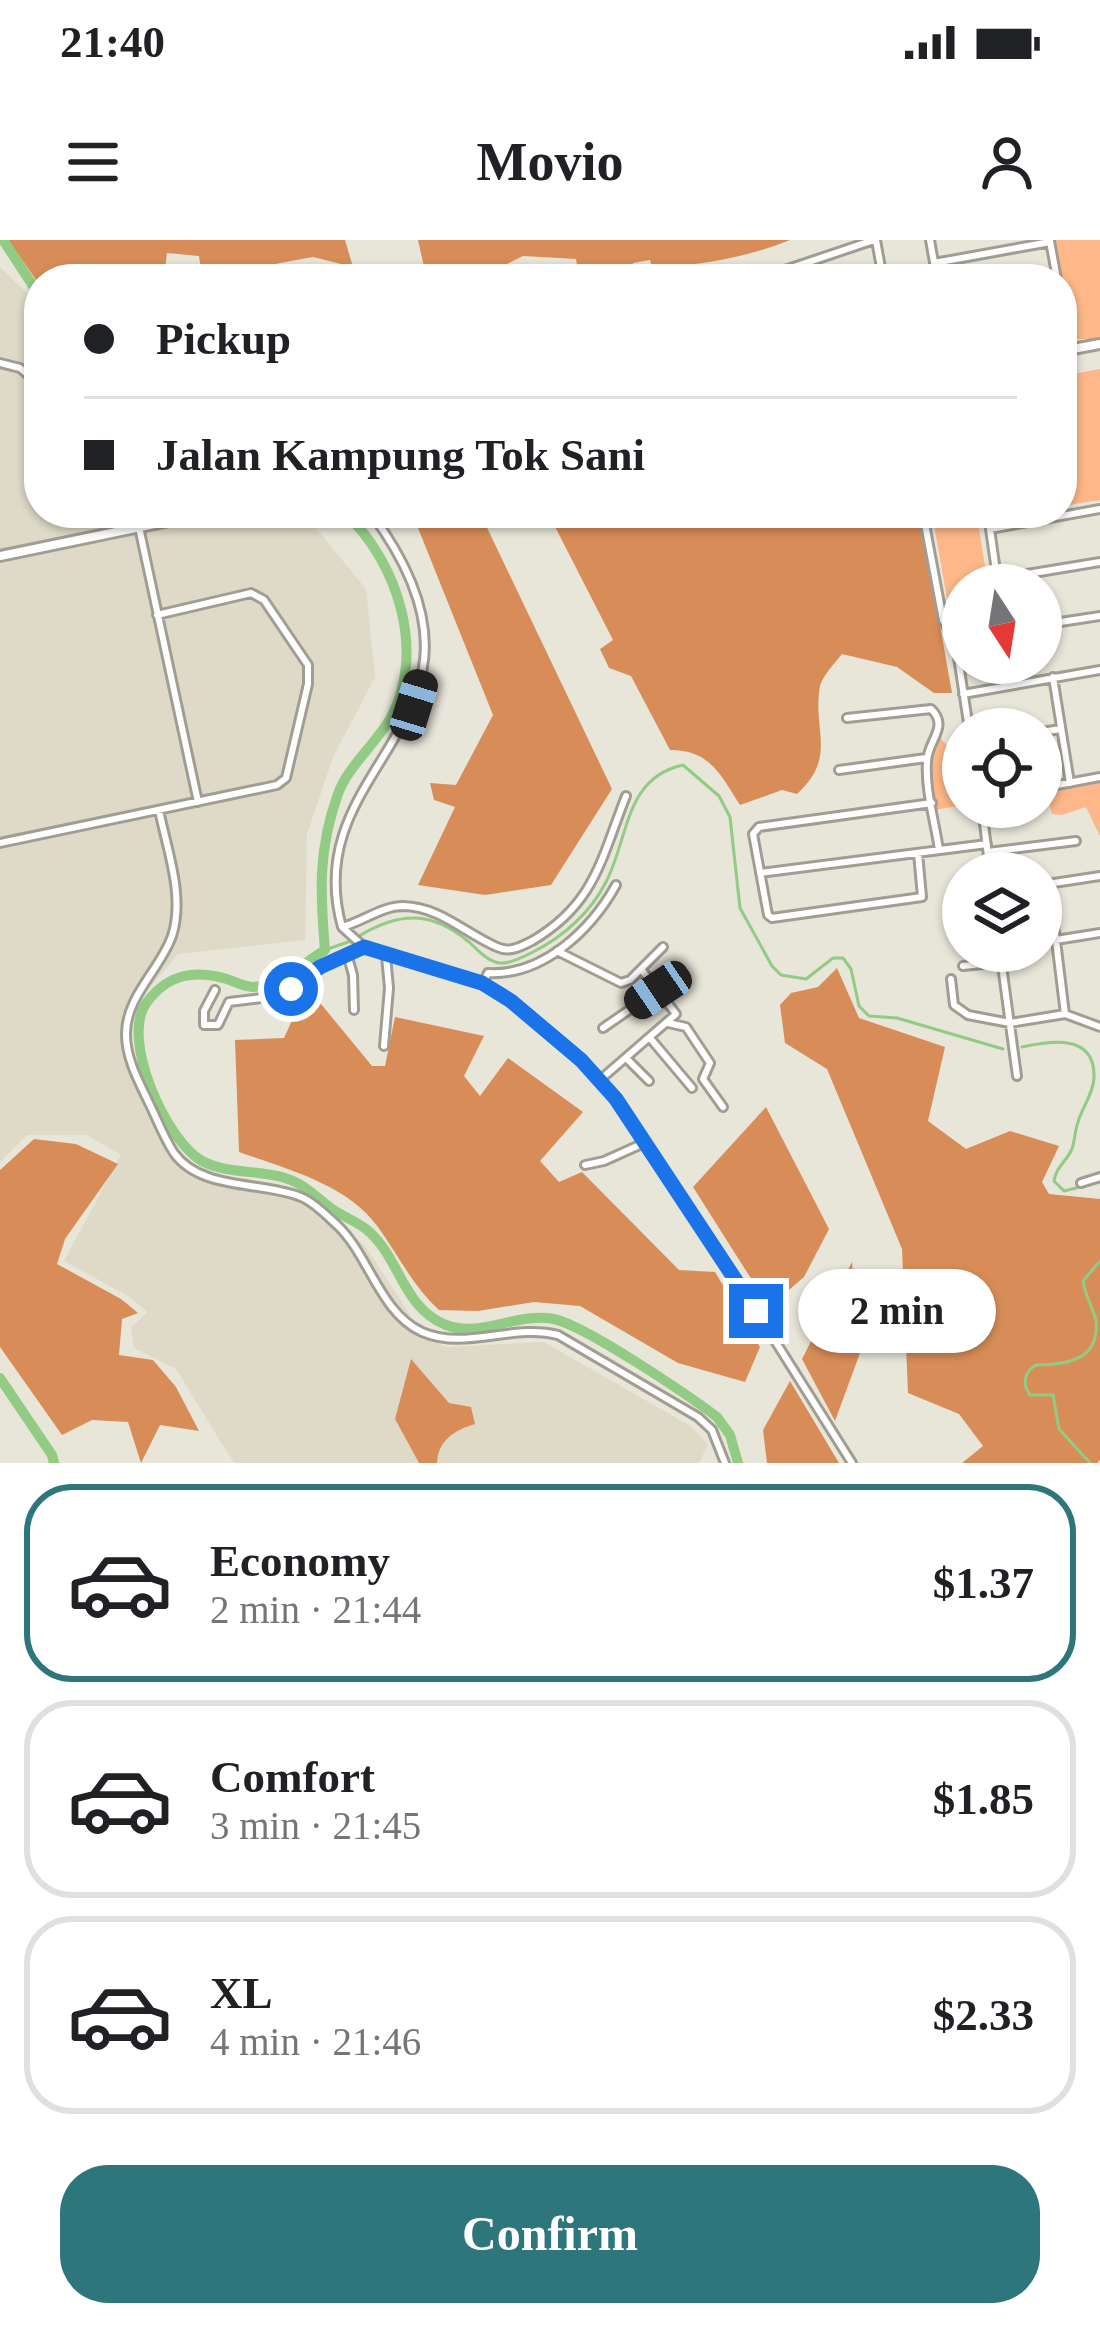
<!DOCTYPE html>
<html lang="en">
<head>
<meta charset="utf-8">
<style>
  :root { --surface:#fff; --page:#f6f6f6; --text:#202124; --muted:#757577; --line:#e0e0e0; --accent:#2d767c }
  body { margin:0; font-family:"Times New Roman",serif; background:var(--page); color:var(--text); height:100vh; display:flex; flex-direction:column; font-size:45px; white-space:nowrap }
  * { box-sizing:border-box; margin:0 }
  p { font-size:39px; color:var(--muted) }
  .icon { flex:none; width:66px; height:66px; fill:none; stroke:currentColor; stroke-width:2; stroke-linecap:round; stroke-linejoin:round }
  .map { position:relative; height:1223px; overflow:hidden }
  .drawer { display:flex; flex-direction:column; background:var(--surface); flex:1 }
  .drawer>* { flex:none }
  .banner { position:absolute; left:24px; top:24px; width:1053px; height:264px; border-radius:48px; box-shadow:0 3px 9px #0004; display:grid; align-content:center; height:264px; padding:0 60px; background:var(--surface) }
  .needle { width:78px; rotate:168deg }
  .controls { position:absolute; left:942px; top:324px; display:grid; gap:24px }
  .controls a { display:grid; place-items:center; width:120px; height:120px; border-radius:50%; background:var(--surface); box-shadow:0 3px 9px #0004; font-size:60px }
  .end { position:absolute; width:54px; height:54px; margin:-27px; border:15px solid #1a73e8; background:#fff; box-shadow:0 0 0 6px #fff }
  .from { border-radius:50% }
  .bubble { position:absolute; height:84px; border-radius:42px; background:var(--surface); box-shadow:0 3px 9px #0004; font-size:39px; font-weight:800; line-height:84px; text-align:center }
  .car { position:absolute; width:36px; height:72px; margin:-36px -18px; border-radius:15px; box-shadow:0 0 9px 3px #0007; background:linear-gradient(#222 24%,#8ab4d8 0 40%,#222 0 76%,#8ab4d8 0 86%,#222 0) }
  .banner b { display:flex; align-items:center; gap:42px; height:114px; font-size:45px }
  .banner b+b { border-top:3px solid var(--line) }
  .banner i { width:30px; height:30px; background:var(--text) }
  ul { padding:21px 0 0; list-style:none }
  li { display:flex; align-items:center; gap:36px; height:198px; margin:0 24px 18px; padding:0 36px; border:6px solid var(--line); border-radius:48px }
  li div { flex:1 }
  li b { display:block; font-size:45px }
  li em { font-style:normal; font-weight:800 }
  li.current { border-color:var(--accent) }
  li>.icon { width:108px; height:108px; stroke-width:1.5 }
  .cta { display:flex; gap:24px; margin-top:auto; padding:24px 60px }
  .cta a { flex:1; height:138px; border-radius:48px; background:var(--accent); color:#fff; font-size:48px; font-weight:800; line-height:138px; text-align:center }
  .status { display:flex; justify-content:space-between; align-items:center; height:84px; padding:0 60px; background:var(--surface); direction:ltr }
  .status svg { height:33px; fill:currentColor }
  header { display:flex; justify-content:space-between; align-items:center; height:156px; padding:0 60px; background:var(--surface); font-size:54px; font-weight:800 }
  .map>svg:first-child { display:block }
</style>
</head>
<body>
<div class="status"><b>21:40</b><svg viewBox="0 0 49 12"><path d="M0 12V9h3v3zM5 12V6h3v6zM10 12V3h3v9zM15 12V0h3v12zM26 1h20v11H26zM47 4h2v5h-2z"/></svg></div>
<header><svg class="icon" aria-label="menu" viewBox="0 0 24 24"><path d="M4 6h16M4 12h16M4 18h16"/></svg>Movio<svg class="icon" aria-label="person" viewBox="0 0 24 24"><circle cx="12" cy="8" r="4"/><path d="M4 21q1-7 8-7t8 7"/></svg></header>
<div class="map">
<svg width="1100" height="1223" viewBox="0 0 1100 1223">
  <rect width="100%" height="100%" fill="#e8e5d9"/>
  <!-- built -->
  <path fill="#dedac7" d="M0,27L39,65V273H286L315,287L366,349L375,437L333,517L307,594L305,700L178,714L131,770L130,801L142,842L176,906L189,922L226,937L306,954L365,1006L418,1087L415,1096L447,1107L544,1102L692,1187L708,1205L699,1223H234L176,1129L134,1108L131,1087L148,1072L128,1056L64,1021L121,915L87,895H27L0,922Z"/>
  <!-- green -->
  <path fill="#fdb788" d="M1054,0H1100V99H1076Z
    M1100,129V260L1062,266V136Z
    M932,273H1023L994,278L977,276L988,345H963V391L953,393Z
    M938,496L961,519L963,565L935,570L928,519Z
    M1100,542V596L1086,567L1062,575L1052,574L1046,551Z"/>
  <!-- forest -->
  <path fill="#d88d58" d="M8,0H345L353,27L313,17L202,37L199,16L167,13L164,39H39V44Z
    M418,0H790C746,18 700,25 652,28L650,20L633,23L632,33L578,31L576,19L523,16L493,31L443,32L432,39L425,31Z
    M412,273H480L612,549L551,645L485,655L418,645L455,567L434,560L430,543L456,545L493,475Z
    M548,273H920L952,453H934L897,427L842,414C835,423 823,435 820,446C812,491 838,516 797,554L782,550L740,565C720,534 710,510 670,510L631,436L609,428L600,409L613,400Z
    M837,728L859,778L945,807L928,881L966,909L1010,891L1059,906L1042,942L1049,954L1100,959V1220L1097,1223H962L983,1206L959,1174L908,1153L902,1009L827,829L785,803L780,765L791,753L818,747Z
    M300,763L321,764L372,826H385L395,777L484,796L464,836L480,856L508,818L583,872L540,921L559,942L582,932L679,1030L715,1032L760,1107L745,1142L678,1123L580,1066L534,1062L478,1071L439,1070C412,1045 399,1016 378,987C347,944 287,929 239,912L235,800L284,798Z
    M766,867L829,989L804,1037L769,1067L693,947Z
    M34,899L76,904L118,924L65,999L57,1024L121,1059L138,1073L122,1079L119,1115L153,1120L176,1147L199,1191L160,1185L141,1223L128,1182L92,1180L62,1195L0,1107V930Z
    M852,1022L860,1113L835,1181L802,1119Z
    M411,1119L449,1163L471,1167L475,1184C455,1190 438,1200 437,1223H419L395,1179Z
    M790,1141L839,1223H767L763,1190Z"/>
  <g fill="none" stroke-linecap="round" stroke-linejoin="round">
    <!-- stream -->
    <path stroke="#92cb84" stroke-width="3" d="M359,696C399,672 431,670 469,702C478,710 487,721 499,723C510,724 523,717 533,712C563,697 591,672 606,642C629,598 624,538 683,525L719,556L730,577L740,668L772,726L781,735L806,739L833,718H843L851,729L859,766L869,776L897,778L1003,809
      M325,710L351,701
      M1022,807C1050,801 1095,793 1094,837C1094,852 1082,868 1078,882C1075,890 1075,900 1072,909C1066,922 1056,927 1054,941L1064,951L1100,942
      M1090,1223L1059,1189L1053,1155H1030C1022,1144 1024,1132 1036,1125C1065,1124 1100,1122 1096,1080C1092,1066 1085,1055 1083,1041L1100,1021"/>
    <!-- river -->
    <path stroke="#92cb84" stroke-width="10" d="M3,0L39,55
      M345,273C398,322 426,412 391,477C376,504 348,526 338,554C318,609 320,652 325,710C304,723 278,745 253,747C245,747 235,742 227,739C195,730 169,733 147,762C119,798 167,902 202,921C227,934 256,930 282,937C305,943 316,958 335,971C345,977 357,982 366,989C400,1016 402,1068 446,1085C480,1098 518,1072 554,1079C586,1086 688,1155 717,1177L730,1195L738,1223
      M0,1138L52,1215L54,1223"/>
    <defs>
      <path id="street" d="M876,0L883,39
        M930,0L937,39
        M1050,1L1057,39
        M934,23L1050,2
        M758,39L874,0
        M1062,63L1071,109
        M0,123L20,128L39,144
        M136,273L198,562
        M371,273C525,481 295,518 342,687L364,707L483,743L502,754L601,839L731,1031L852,1223
        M923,273L943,380L956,403
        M997,339L1100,322
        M998,345L990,289L1100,269
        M1041,385L1100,376
        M956,404L969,489
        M1053,437L1070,543
        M963,454L1100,430
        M847,478L931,469C950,487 927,501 927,522C925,550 935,582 939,610
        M1041,492L1061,489
        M839,530L926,518
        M1041,548L1100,537
        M982,567L990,633
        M159,570C167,610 185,656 172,696C160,730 126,756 126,794C126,819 139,842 149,863C157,879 164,898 174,913C201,951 262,941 301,957C314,962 327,976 337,985C369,1015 380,1073 422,1092C466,1111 513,1083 558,1095L698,1177L712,1190L725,1223
        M0,603L277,545L286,538L308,444V425L264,360L251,353L157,375
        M988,612L1076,601
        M918,613L922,657L772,678L768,675L753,594L759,587L932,563
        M760,633L987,604
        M1049,644L1065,774
        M1041,645L1100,636
        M342,687C362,682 382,666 403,666C441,667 464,693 497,707C509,713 520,707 532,701C595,664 601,619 626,556
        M1056,700L1100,693
        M557,711L621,743L630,740L663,707
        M1000,711L1017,836
        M347,714L353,735L354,770
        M963,726L1001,722
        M951,739L954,765L968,775L1010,783L1065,774L1100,787
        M483,743L488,733C543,736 591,690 616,645
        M215,750L204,771V785H218L229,762L278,756L333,720L364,707
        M668,783L686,787L710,823L703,839L723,867
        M603,788L658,750
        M650,798L692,848
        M384,806L389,748L386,716
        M627,819L649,841
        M601,839L676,774L641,729
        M585,925L604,921L644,903
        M1081,943L1100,937"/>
      <path id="secondary" d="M1062,111L1100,104
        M0,316L174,280L233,273"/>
    </defs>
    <!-- street casing -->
    <use href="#street" stroke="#a09d92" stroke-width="12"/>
    <!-- secondary casing -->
    <use href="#secondary" stroke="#a09d92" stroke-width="14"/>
    <!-- street -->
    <use href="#street" stroke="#fff" stroke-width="6"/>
    <!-- secondary -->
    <use href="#secondary" stroke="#fff" stroke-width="8"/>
  </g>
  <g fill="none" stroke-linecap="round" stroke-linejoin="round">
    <!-- route -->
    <path stroke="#1a73e8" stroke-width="15" d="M291,749L320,727L364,707L482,743L511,761L581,820L616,859L756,1071"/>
  </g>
</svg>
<div class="controls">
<a><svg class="needle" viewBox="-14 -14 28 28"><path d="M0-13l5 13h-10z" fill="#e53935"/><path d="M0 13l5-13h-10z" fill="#757577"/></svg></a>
<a><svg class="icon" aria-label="locate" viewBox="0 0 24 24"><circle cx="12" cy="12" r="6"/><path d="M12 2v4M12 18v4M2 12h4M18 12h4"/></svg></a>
<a><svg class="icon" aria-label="layers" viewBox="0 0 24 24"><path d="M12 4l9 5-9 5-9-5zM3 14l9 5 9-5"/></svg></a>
</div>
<i class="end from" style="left:291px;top:749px"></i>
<i class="end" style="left:756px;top:1071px"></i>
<div class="bubble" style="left:798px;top:1029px;width:198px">2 min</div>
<i class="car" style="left:414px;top:465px;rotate:17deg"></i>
<i class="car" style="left:658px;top:750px;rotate:236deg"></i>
<div class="banner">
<b><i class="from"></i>Pickup</b>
<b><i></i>Jalan Kampung Tok Sani</b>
</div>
</div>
<section class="drawer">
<ul>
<li class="current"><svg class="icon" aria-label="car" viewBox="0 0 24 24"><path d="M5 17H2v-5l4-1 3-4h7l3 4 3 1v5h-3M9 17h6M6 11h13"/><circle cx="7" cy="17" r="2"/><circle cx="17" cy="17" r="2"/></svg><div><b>Economy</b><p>2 min · 21:44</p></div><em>$1.37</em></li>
<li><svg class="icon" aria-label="car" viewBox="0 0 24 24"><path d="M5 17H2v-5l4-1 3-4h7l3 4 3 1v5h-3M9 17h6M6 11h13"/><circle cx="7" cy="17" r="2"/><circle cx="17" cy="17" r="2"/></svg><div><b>Comfort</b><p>3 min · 21:45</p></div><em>$1.85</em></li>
<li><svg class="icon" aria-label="car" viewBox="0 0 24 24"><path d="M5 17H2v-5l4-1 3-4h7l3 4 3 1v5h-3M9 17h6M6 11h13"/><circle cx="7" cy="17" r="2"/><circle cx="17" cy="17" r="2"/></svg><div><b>XL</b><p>4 min · 21:46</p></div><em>$2.33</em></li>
</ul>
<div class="cta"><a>Confirm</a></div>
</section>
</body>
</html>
